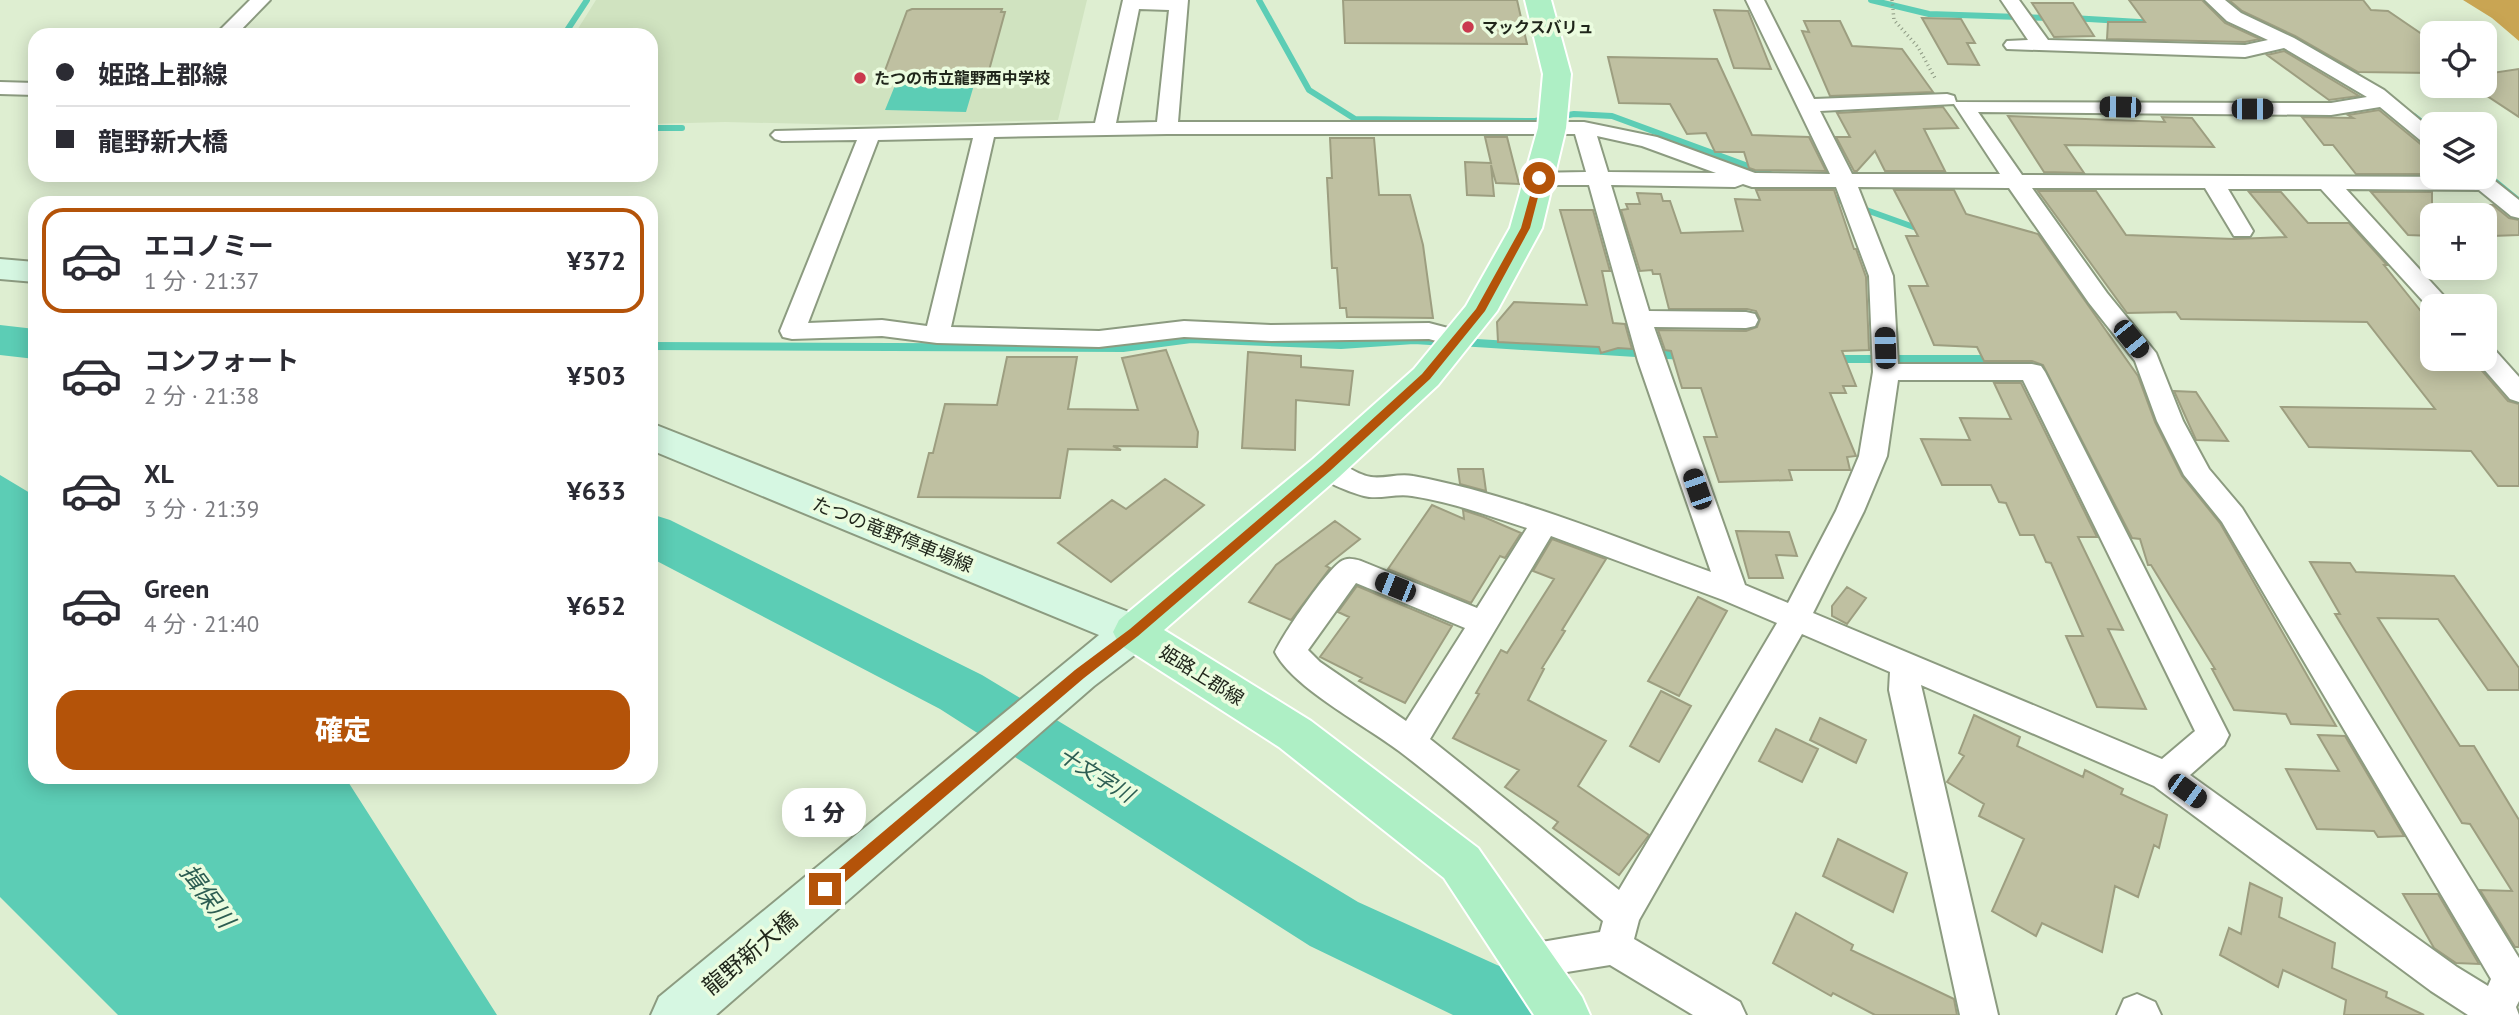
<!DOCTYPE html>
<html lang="ja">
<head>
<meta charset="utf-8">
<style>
  :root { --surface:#fff; --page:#f2f2f3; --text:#2b2b33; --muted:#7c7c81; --line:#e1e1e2; --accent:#b45309 }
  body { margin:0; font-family:"PT Sans","Noto Sans JP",sans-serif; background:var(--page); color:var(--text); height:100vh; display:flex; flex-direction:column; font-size:26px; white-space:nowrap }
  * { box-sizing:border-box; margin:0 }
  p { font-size:23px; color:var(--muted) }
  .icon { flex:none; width:38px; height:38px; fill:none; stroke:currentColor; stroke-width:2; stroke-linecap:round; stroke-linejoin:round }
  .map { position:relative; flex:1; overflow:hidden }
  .details { position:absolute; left:28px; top:196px; width:630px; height:588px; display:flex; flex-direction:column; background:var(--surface); border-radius:21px; box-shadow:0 4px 18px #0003 }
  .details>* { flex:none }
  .banner { position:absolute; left:28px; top:28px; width:630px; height:154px; border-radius:21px; box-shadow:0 4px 18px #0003; display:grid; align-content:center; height:154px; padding:0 28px; background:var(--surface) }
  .fabs { position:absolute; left:2420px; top:21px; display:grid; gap:14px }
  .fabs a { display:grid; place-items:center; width:77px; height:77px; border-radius:14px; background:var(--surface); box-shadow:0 4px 18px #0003; font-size:35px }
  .end { position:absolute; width:32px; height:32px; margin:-16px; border:9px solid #b45309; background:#fff; box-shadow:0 0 0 4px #fff }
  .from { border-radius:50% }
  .bubble { position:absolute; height:49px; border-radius:21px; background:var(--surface); box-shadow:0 4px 18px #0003; font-size:23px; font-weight:800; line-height:49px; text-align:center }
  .car { position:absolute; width:21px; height:42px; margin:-21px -10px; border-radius:9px; box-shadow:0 0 5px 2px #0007; background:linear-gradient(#222 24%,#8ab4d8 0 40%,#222 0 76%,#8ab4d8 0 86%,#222 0) }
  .banner b { display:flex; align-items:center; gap:24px; height:66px; font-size:26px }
  .banner b+b { border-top:2px solid var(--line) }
  .banner i { width:18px; height:18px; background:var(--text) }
  ul { padding:12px 0 0; list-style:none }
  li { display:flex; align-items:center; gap:21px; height:105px; margin:0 14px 10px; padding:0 14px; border:4px solid transparent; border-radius:21px }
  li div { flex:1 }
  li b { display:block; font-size:26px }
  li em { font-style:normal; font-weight:800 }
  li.selected { border-color:var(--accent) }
  li>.icon { width:63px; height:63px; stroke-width:1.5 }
  .primary-button { display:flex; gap:14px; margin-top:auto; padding:14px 28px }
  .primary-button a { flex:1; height:80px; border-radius:21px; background:var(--accent); color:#fff; font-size:28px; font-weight:800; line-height:80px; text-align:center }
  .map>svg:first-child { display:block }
</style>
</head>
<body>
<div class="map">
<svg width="2519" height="1015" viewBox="0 0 2519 1015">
  <rect width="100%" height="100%" fill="#deeed1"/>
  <!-- built -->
  <path fill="#d0e3c0" d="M596,0H1087L1058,120L856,125L725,122L651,124V35H574Z"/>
  <!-- forest -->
  <path fill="#c9a553" d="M2463,0H2519V41L2492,18Z"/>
  <!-- water -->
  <path fill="#5ccdb5" d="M896,83L974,85L966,112L885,110Z
    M0,475L35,496V777H345L497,1015H118L0,897Z"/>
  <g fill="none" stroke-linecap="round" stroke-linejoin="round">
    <!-- stream-far1 -->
    <path stroke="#5ccdb5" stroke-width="6" d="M1259,0L1309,90L1355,119L1535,121L1574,114L1612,116L1778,177
      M1871,0L1929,14L2051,18
      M2072,18L2156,23
      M564,35L587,0
      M2291,37L2337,60L2360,78
      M2414,116L2432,130
      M651,128H682
      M2485,173L2519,201
      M1791,183L1922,230
      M2047,261L2061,264"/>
    <!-- stream -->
    <path stroke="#5ccdb5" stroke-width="8" d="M2059,262L2094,308
      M1460,342L1684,356
      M651,346L1123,348L1191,339L1341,345L1414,340L1446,342
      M1834,359H1995"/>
    <!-- river -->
    <path fill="#5ccdb5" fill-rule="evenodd" d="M0,325L35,329V359L0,355Z
      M651,514L670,520L982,675L1358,902L1497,965L1565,991L1575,1015H1453L1310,946L940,709L651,558Z"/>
  </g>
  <!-- building -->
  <path fill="#bfc0a1" stroke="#9d9e80" stroke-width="2" d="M1343,0H1517L1527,44L1345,43Z
    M2129,0H2202L2225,23L2260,39L2245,42L2107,39L2108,22H2145Z
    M2229,0H2363L2371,10L2388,11L2432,41V73L2358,72L2295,36L2242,11Z
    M2032,3H2073L2094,36L2054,37Z
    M912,9H1002L1001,12H1005L988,74H982V76H883L907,11Z
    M1714,10L1748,11L1771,69L1734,68Z
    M1922,18L1961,19L1975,43H1967L1979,65L1948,64Z
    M1804,21H1840L1852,46L1902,49L1933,92L1830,96L1802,31L1809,32Z
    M2284,51L2359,96L2329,100L2267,55Z
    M1608,57L1717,59L1752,135L1809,137L1826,171L1755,170L1749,168L1744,152H1715L1706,133L1687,134L1670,104L1619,103Z
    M2519,69V117L2472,86H2485V74Z
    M1943,107L1958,128L1924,129L1945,171H1885L1875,151L1857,171H1854L1836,137H1850L1837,113Z
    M2379,110L2423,146L2432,149V162H2429L2432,166V174H2356L2333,145H2324L2302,117L2353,118L2348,115Z
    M2008,116L2165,122L2162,117L2192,118L2214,147L2065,145L2084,173L2044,172Z
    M1485,137H1507L1519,184L1496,183L1491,165L1494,196L1467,195L1465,162L1491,163Z
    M1330,138H1374L1379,195H1410L1423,245L1433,318L1347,317L1346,308H1340L1337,268H1332L1327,178H1332Z
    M1756,190H1834L1854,249H1856L1866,277L1869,350L1842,351L1856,386H1843L1846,393H1830L1856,456L1847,457L1850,470H1789L1792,480L1719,482L1704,437H1717L1701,388H1682L1671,351L1665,350L1658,330L1746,331L1757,327L1760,319L1756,311L1747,309H1669L1660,274H1653L1652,270L1640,271L1621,210L1628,209L1626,204H1640L1637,193L1661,194L1663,201H1670L1681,233L1743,231L1735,199L1760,200Z
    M1894,190H1954L1966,214L2038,234L2138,376L2155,422L2182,476L2220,523L2336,726L2291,724L2286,714L2234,710L2212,669H2215L2151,565H2148L2140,539L2132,538L2043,365L2032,361H1984L1977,347L1934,345L1909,286H1928L1906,236H1918Z
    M2038,191H2096L2126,235L2234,239L2286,237L2249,192H2281L2308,223H2349L2387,265H2384L2432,325V359H2472L2508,401L2519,404V486H2498L2471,451L2309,447L2281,407L2435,409L2367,322L2181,319L2176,312L2127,313Z
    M2371,192H2432V236L2408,235Z
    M2485,205H2493L2509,218L2519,220V235L2492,236L2485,230V215H2469L2458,206Z
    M1560,210H1593L1610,271H1602L1613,323L1625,324L1632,349L1618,348L1601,353L1599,347L1498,342L1497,322L1514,302L1587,305Z
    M1166,350L1198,432L1197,447L1113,446L1121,450L1068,449L1060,498L918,497L929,453H933L945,404L997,405L1007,357H1077L1068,409L1138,410L1122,358Z
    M1248,352L1301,356V367L1353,371L1349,405L1296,400L1295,450L1242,448Z
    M1994,383H2021L2097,537H2078L2123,630L2108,629L2146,709L2097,707L2066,636H2083L2051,563L2046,562L2034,535H2020L2006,503L1999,502L1991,485H1942L1921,439L1970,440L1960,418L2011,419Z
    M2174,391L2196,392L2228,441L2196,440Z
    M1458,469H1483L1486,491L1460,484Z
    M1165,479L1204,505L1111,582L1058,543L1112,500L1126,509Z
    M1432,505L1464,519L1463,510L1484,517L1521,533L1505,558L1500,556L1471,603L1388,569Z
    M1335,521L1360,539L1326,566L1330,568L1291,620L1249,602L1276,565Z
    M1736,531L1789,532L1797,556L1776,555L1783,578H1749Z
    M1552,539L1606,559L1562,630L1565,631L1542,668L1544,669L1528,700L1606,741L1578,786L1649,835L1619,875L1553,828L1558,822L1505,787L1519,770L1453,738L1479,694L1476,693L1501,650L1507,653L1554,579L1533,571Z
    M2310,562L2350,563L2356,572L2454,576L2519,668V690H2488L2438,619L2378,618L2460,746H2474L2519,820V947H2515L2480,890L2512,891L2470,824L2462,823L2335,614H2340Z
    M1357,586L1452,626L1405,703L1359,681L1362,678L1320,657L1349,617L1338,612Z
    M1847,587L1866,598L1847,624L1832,616V606Z
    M1698,597L1727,611L1679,696L1648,681Z
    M1661,691L1691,706L1659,762L1630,746Z
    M1974,715L2020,737L2017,746L2083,777L2085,770L2123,789L2121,794L2167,815L2159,848L2154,845L2138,897L2115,886L2102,952L2042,923L2036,936L1992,911L2024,839L1979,816L1984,804L1947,782L1964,756L1959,753Z
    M1820,718L1866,740L1856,763L1810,740Z
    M1776,729L1818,749L1802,782L1759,761Z
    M2318,735L2345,736L2404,836L2378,837L2374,831L2317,829L2286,769L2339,771Z
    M1838,839L1907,873L1893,912L1823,876Z
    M2250,883L2282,898L2279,917L2335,943L2332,968L2387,992L2386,997L2424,1015H2344L2346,1000L2283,970L2278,987L2220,955L2229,928L2241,934Z
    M2403,894H2438L2479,964L2456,963L2434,948Z
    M1796,913L1853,945L1851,950L1954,999L1957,1015H1875L1833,993L1831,996L1773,963Z"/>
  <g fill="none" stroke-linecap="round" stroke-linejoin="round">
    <defs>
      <path id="street" d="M250,0H270L236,35H215Z
        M1123,0H1188L1178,122H1584L1657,137L1755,173L1830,174L1746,0H1764L1814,99L1947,94L1954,96L1956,102L2331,103L2367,97L2284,48L2245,57L2007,49L2004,45L2007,41L2028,40L2001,0H2019L2048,40L2245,45L2268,40L2227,21L2205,0H2225L2241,13L2294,38L2384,90L2432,130V146L2425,144L2380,107L2331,115L1978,112L2022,175L2485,177V173L2519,200V218L2511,216L2479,190L2346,189L2453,306H2432V311L2321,189H2228L2253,231L2250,236H2234L2205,188H2032L2107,293L2156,353L2183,421L2209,469L2242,508L2519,958V1001L2516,1007L2519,1015H2468L2431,991L2154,786L1921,685L1998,1015H1960L1889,690L1890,672L1802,634L1639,920L1634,939L1740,1002L1746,1015H1693L1610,965L1530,978L1517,973L1512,961L1517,949L1530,944L1600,932L1603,921C1535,864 1469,804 1399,751C1365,725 1293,688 1275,652C1284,633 1324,574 1340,562C1347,557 1354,559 1361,561L1477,608L1527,528C1489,516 1452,502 1412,496C1396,493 1379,500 1364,496C1349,492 1320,481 1312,468L1316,461C1338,455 1351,474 1371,477C1384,479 1399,473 1413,476C1515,495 1614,537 1711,572L1638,361L1589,185H1539L1531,183L1528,178L1531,173L1586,172L1575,134H1167L994,137L951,327L1099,331L1184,321L1271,325L1429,323L1467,333L1470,339L1467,345L1458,347L1429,339L1271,341L1184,337L1099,347L937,343L882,336L792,339L783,337L780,331L857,140L782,141L775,139L771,135L775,131L1095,123ZM1139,9L1169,10L1157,122L1116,123ZM1954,104L2000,174H1852L1820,111ZM1597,136L1642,146L1716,173L1608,172ZM973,138L927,326L882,320L808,323L878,140ZM1743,184L1752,187H1836L1869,276L1873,372L1859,456L1836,511L1788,603L1745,585L1654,327L1746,328L1755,326L1758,320L1755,314L1746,312L1649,311L1611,185L1735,187ZM1858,187L2009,188L2089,303L2135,361L2157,421L2184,475L2222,522L2491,979L2488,986L2457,967L2190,775L2224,745L2229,735L2045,372L2041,366L2032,364H1898L1893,276ZM1898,380H2023L2195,731L2162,759L1813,613L1864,511L1887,456ZM1551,536L1723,600L1777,623L1619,890L1430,739ZM1356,583L1465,628L1406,721L1320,662L1308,650Z
        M0,82L35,83V95L0,94Z
        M2485,347L2494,349L2519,377V402L2510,399L2475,359H2485Z
        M2137,994L2155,1002L2161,1015H2117L2124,999Z"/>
      <path id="secondary" d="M0,259L35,262V282L0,279Z
        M651,423L1149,620L1155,632L1149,644L1094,686L716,1015H651L659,997L1099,635L651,450Z"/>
      <path id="primary" d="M1525,0H1551L1571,74L1566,128L1542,228L1497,311L1438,385L1339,477L1164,630L1311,721L1478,848L1582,997L1590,1015H1534L1444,878L1279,747L1119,644L1113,632L1119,620L1313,459L1414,369L1466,306L1510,228L1538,128L1543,74Z"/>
    </defs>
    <!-- street casing -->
    <use href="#street" stroke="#8c9b80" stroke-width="4"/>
    <!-- secondary casing -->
    <use href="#secondary" stroke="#8c9b80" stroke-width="4"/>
    <!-- primary casing -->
    <use href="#primary" stroke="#fff" stroke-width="4"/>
    <!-- path -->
    <path stroke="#8d9983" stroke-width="3.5" stroke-dasharray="1 3.5" stroke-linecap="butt" d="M1892,0L1894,20L1918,47L1936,80"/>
    <!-- street -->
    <use href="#street" fill="#fff" fill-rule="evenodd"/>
    <!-- secondary -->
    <use href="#secondary" fill="#d6f7e2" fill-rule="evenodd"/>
    <!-- primary -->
    <use href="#primary" fill="#aeefc5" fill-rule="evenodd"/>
  </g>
  <!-- route -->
  <path fill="#b45309" d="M1539,176L1543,178L1530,228L1485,311L1430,379L1330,471L1138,636L1084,678L831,894H820V885L1075,670L1130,629L1322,465L1422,374L1476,309L1521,228L1535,178Z"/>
  <!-- markers -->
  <g fill="#ca3a4f" stroke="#ebfcdf" stroke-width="2.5">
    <circle cx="1468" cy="27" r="7"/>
    <circle cx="860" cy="78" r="7"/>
  </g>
  <g text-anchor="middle" stroke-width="7" stroke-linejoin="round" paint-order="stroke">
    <!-- far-poi labels -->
    <g font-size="16" font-weight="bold" fill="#1f251a" stroke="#ebfcdf" text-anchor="start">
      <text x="1482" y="33">マックスバリュ</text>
      <text x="874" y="84">たつの市立龍野西中学校</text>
    </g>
    <!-- street labels -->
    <g font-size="19" fill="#1f251a" stroke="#ebfcdf">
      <text transform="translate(893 534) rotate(22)" y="7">たつの竜野停車場線</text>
      <text transform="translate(1202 675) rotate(32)" y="7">姫路上郡線</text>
    </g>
    <!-- water labels -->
    <g font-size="21" font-style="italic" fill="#2c5d52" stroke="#ebfcdf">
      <text transform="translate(1096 775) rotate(32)" y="7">十文字川</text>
    </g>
    <!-- near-street labels -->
    <g font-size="23" fill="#1f251a" stroke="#ebfcdf">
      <text transform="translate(750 953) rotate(-40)" y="8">龍野新大橋</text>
    </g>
    <!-- near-water labels -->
    <g font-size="24" font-style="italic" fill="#2c5d52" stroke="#ebfcdf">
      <text transform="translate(207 896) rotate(53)" y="8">揖保川</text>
    </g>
  </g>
</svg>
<div class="fabs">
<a><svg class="icon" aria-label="locate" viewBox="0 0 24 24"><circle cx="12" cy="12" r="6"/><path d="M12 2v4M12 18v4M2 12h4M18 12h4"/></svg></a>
<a><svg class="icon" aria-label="layers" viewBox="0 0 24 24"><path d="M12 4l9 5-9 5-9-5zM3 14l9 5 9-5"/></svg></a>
<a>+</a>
<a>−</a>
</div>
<i class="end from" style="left:1539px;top:178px"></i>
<i class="end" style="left:825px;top:889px"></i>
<div class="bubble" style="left:782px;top:788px;width:84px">1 分</div>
<i class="car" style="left:2120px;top:107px;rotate:271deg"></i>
<i class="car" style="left:2252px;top:109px;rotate:90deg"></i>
<i class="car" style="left:2131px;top:339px;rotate:141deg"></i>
<i class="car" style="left:1885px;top:348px;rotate:358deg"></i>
<i class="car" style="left:1697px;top:489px;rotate:341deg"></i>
<i class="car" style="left:1395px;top:587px;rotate:292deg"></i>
<i class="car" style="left:2187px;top:791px;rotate:126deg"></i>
<div class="banner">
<b><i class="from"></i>姫路上郡線</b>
<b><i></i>龍野新大橋</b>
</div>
<section class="details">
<ul>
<li class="selected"><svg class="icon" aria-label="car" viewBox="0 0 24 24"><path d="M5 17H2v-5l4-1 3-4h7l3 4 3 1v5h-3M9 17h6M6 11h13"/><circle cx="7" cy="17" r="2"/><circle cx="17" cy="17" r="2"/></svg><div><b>エコノミー</b><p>1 分 · 21:37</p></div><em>¥372</em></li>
<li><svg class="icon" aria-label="car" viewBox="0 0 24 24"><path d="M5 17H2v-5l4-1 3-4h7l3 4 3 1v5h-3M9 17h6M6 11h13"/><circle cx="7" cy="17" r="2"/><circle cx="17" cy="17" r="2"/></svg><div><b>コンフォート</b><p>2 分 · 21:38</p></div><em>¥503</em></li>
<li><svg class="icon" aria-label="car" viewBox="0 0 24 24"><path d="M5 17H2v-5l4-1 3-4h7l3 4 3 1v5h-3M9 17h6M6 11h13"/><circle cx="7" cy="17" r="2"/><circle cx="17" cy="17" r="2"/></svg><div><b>XL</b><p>3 分 · 21:39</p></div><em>¥633</em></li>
<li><svg class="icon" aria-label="car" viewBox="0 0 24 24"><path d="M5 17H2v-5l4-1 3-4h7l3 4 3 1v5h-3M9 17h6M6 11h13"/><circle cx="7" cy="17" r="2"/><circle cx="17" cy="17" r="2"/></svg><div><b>Green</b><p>4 分 · 21:40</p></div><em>¥652</em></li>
</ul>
<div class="primary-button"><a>確定</a></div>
</section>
</div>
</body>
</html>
